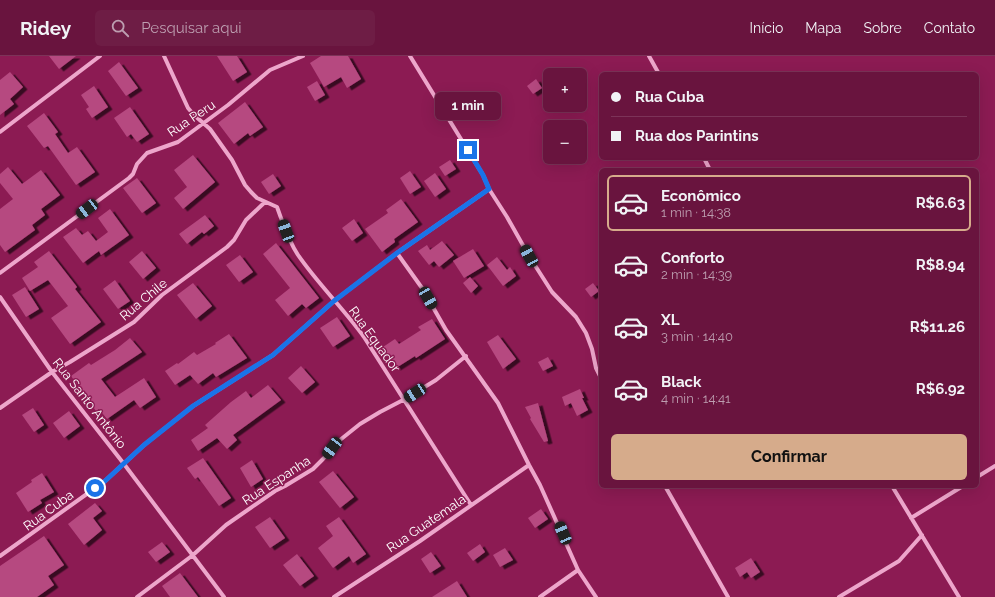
<!DOCTYPE html>
<html lang="pt">
<head>
<meta charset="utf-8">
<style>
  :root { --surface:#69143e; --page:#6e1d45; --text:#f1f3f6; --muted:#bd9eb0; --line:#7c3358; --accent:#d6ab8b }
  body { margin:0; font-family:Raleway,sans-serif; background:var(--page); color:var(--text); height:100vh; display:flex; flex-direction:column; font-size:15px; white-space:nowrap }
  * { box-sizing:border-box; margin:0 }
  p { font-size:13px; color:var(--muted) }
  .icon { flex:none; width:22px; height:22px; fill:none; stroke:currentColor; stroke-width:2; stroke-linecap:round; stroke-linejoin:round }
  .map { position:relative; flex:1; overflow:hidden }
  .details { position:absolute; left:599px; top:112px; width:380px; height:320px; display:flex; flex-direction:column; background:var(--surface); border-radius:6px; box-shadow:0 4px 16px #0002,0 0 0 1px var(--line) }
  .details>* { flex:none }
  .top-card { position:absolute; left:599px; top:16px; width:380px; height:88px; border-radius:6px; box-shadow:0 4px 16px #0002,0 0 0 1px var(--line); display:grid; align-content:center; height:88px; padding:0 12px; background:var(--surface) }
  .controls { position:absolute; left:543px; top:12px; display:grid; gap:8px }
  .controls a { display:grid; place-items:center; width:44px; height:44px; border-radius:6px; background:var(--surface); box-shadow:0 4px 16px #0002,0 0 0 1px var(--line); font-size:20px }
  .end { position:absolute; width:18px; height:18px; margin:-9px; border:5px solid #1a73e8; background:#fff; box-shadow:0 0 0 2px #fff }
  .from { border-radius:50% }
  .bubble { position:absolute; height:28px; border-radius:6px; background:var(--surface); box-shadow:0 4px 16px #0002,0 0 0 1px var(--line); font-size:13px; font-weight:700; line-height:28px; text-align:center }
  .car { position:absolute; width:12px; height:24px; margin:-12px -6px; border-radius:5px; box-shadow:0 0 3px 1px #0007; background:linear-gradient(#222 24%,#8ab4d8 0 40%,#222 0 76%,#8ab4d8 0 86%,#222 0) }
  .top-card b { display:flex; align-items:center; gap:14px; height:38px; font-size:15px }
  .top-card b+b { border-top:1px solid var(--line) }
  .top-card i { width:10px; height:10px; background:var(--text) }
  ul { padding:7px 0 0; list-style:none }
  li { display:flex; align-items:center; gap:12px; height:56px; margin:0 8px 6px; padding:0 4px; border:2px solid transparent; border-radius:6px }
  li div { flex:1 }
  li b { display:block; font-size:15px }
  li em { font-style:normal; font-weight:700 }
  li.current { border-color:var(--accent) }
  li>.icon { width:36px; height:36px; stroke-width:1.5 }
  .button { display:flex; gap:8px; margin-top:auto; padding:8px 12px }
  .button a { flex:1; height:46px; border-radius:6px; background:var(--accent); color:#111; font-size:16px; font-weight:700; line-height:46px; text-align:center }
  header { display:flex; align-items:center; gap:24px; box-sizing:border-box; height:56px; padding:0 20px; background:var(--surface); border-bottom:1px solid var(--line) }
  header strong { font-size:19px }
  nav { display:flex; gap:22px; margin-inline-start:auto; font-size:14px }
  .search { width:280px; height:36px; background:var(--page); display:flex; align-items:center; gap:10px; box-sizing:border-box; padding:0 14px; border-radius:6px; color:var(--muted); font-size:15px }
  .map>svg:first-child { display:block }
</style>
</head>
<body>
<header>
<strong>Ridey</strong>
<div class="search"><svg class="icon" aria-label="search" viewBox="0 0 24 24"><circle cx="10" cy="10" r="6"/><path d="M15 15l6 6"/></svg>Pesquisar aqui</div>
<nav><a>Início</a><a>Mapa</a><a>Sobre</a><a>Contato</a></nav>
</header>
<div class="map">
<svg width="995" height="541" viewBox="0 0 995 541">
  <defs>
    <filter id="shadow"><feDropShadow dx="4.5" dy="2.5" stdDeviation="0" flood-color="#0009"/></filter>
  </defs>
  <rect width="100%" height="100%" fill="#8c1b53"/>
  <!-- building -->
  <path fill="#b64880" filter="url(#shadow)" d="M49,0H76L59,13Z
    M217,0H237L247,16L233,25Z
    M321,0H348L361,23L347,32L341,21L324,31L310,7Z
    M119,6L138,32L126,40L108,15Z
    M10,16L23,31L10,43L14,48L0,59V24Z
    M536,23L542,32L533,38L527,30Z
    M317,25L325,39L315,45L307,31Z
    M94,30L108,51L92,62L86,53L89,51L81,39Z
    M473,42L480,51L472,57L465,48Z
    M245,46L263,71L250,80L248,77L234,88L218,67Z
    M130,51L149,78L137,86L131,78L127,81L114,62Z
    M44,57L58,76L55,78L68,97L77,91L95,116L76,129L48,90L44,92L27,70Z
    M193,99L215,126L183,153L174,142L187,131L174,114Z
    M450,104L456,113L445,120L439,111Z
    M8,111L22,128L41,114L60,139L41,153L45,159L32,169L35,174L5,196L0,189V153L13,143L0,127V118Z
    M410,115L421,131L410,138L400,122Z
    M435,117L446,133L435,141L424,125Z
    M273,118L281,130L269,138L261,126Z
    M137,122L156,147L142,157L123,132Z
    M401,143L418,166L394,183L395,186L382,196L365,173L388,157L386,154Z
    M110,153L129,179L101,199L99,195L83,207L63,181L76,172L82,179L88,175L96,185L108,176L98,162Z
    M205,159L214,170L204,178L202,176L187,188L179,178Z
    M354,163L363,177L352,185L342,172Z
    M442,185L454,199L439,211L434,205L429,209L418,195L427,189L430,194Z
    M276,187L319,242L306,252L302,248L288,260L275,244L290,232L263,198Z
    M473,193L484,210L464,222L453,205Z
    M49,195L77,231L75,233L101,266L70,288L51,262L68,250L48,224L30,235L22,222L38,211L34,206Z
    M142,195L156,212L143,223L129,206Z
    M240,199L253,216L239,226L226,209Z
    M497,201L507,214L510,211L516,220L503,230L487,209Z
    M470,221L478,230L471,237L463,227Z
    M115,224L130,245L118,253L103,233Z
    M193,227L212,250L196,263L177,239Z
    M593,227L599,235L591,241L585,233Z
    M25,231L39,253L26,261L12,239Z
    M337,261L350,280L333,291L320,272Z
    M432,263L445,283L416,302L415,300L396,312L383,291L395,283L399,288L421,274L418,271Z
    M229,278L247,302L216,321L213,317L198,328L190,319L175,329L165,315L177,307L178,308L194,296L197,299L216,288L215,287Z
    M498,279L516,303L503,313L487,286Z
    M130,282L142,296L101,323L115,341L144,322L156,341L140,352L134,344L107,363L99,353L96,355L71,320L89,307L91,309L115,294Z
    M548,301L553,310L543,315L538,306Z
    M301,310L315,326L302,337L288,322Z
    M268,329L281,344L233,379L237,384L227,393L217,382L198,395L191,384L208,372L205,369L231,346L246,335L251,342Z
    M580,333L584,342H582L588,354L577,360L571,347L565,350L562,341Z
    M538,347L548,385L544,386L530,363L531,362L525,351Z
    M33,352L44,369L34,376L22,359Z
    M69,355L80,370L64,382L53,367Z
    M203,402L231,442L219,450L198,421L195,423L187,412Z
    M252,404L263,423L251,431L240,412Z
    M333,415L354,441L340,452L319,426Z
    M42,417L54,436L40,444L42,447L28,456L16,437L32,426L31,424Z
    M95,447L102,455L93,462L102,474L84,489L68,468Z
    M541,453L548,463L535,472L528,462Z
    M270,461L285,482L270,492L255,471Z
    M339,461L366,498L353,507L349,500L333,512L318,492L333,480L326,470Z
    M44,480L64,509L48,520L54,529L37,541H0V510Z
    M162,486L170,496L156,506L148,496Z
    M480,488L485,496L473,505L467,497Z
    M505,492L513,504L500,511L493,499Z
    M431,496L441,510L430,517L421,503Z
    M297,498L314,520L300,530L283,509Z
    M751,502L760,516L751,522L747,516L740,521L735,512Z
    M180,517L198,541H170L162,530Z
    M457,525L467,541H432Z"/>
  <g fill="none" stroke-linecap="round" stroke-linejoin="round">
    <!-- street -->
    <path stroke="#eda6cb" stroke-width="4" d="M164,0L188,52L194,59L210,73L232,104L245,129L251,136L257,142L277,151C283,167 288,184 298,199C318,228 343,252 364,281L471,449
      M410,0L483,119L489,133L507,161L529,200L552,236L576,261L586,277L592,293L596,312L601,322
      M649,0L659,18
      M0,76L100,0
      M704,102L710,114
      M397,197L422,232L446,274L498,347L529,409L540,429L578,514L596,541
      M0,217L129,122L133,118L137,108L147,97L178,86L228,49L270,14L303,0
      M0,241L52,316L124,408L224,541
      M0,352L52,316L70,306L134,266L162,239L227,191L234,184L246,164L265,146
      M977,421L995,410
      M665,430L728,541
      M892,430L959,541
      M911,462L963,430
      M0,500L105,425L144,389L193,350L273,299L334,245L397,197L489,133
      M137,541L193,499L226,469L275,435L285,430L313,413L323,403L340,384L360,368L380,356L405,343L436,324L466,300
      M334,541L420,485L529,409
      M540,541L578,514
      M839,541L899,505L922,479"/>
  </g>
  <g fill="none" stroke-linecap="round" stroke-linejoin="round">
    <!-- route -->
    <path stroke="#1a73e8" stroke-width="5" d="M95,432L105,425L144,389L193,350L273,299L334,245L397,197L489,133L483,119L468,94"/>
  </g>
  <g text-anchor="middle" stroke-width="3" stroke-linejoin="round" paint-order="stroke">
    <!-- street labels -->
    <g font-size="13" fill="#fff" stroke="#8c1b53">
      <text transform="translate(191 62) rotate(-34)" y="5">Rua Peru</text>
      <text transform="translate(143 243) rotate(-40)" y="5">Rua Chile</text>
      <text transform="translate(375 283) rotate(54)" y="5">Rua Equador</text>
      <text transform="translate(90 347) rotate(52)" y="5">Rua Santo Antônio</text>
      <text transform="translate(276 424) rotate(-33)" y="5">Rua Espanha</text>
      <text transform="translate(48 454) rotate(-36)" y="5">Rua Cuba</text>
      <text transform="translate(426 467) rotate(-34)" y="5">Rua Guatemala</text>
    </g>
  </g>
</svg>
<div class="controls">
<a>+</a>
<a>−</a>
</div>
<i class="end from" style="left:95px;top:432px"></i>
<i class="end" style="left:468px;top:94px"></i>
<div class="bubble" style="left:435px;top:36px;width:66px">1 min</div>
<i class="car" style="left:87px;top:153px;rotate:233deg"></i>
<i class="car" style="left:286px;top:175px;rotate:340deg"></i>
<i class="car" style="left:529px;top:200px;rotate:331deg"></i>
<i class="car" style="left:428px;top:242px;rotate:150deg"></i>
<i class="car" style="left:415px;top:337px;rotate:237deg"></i>
<i class="car" style="left:332px;top:392px;rotate:217deg"></i>
<i class="car" style="left:563px;top:477px;rotate:337deg"></i>
<div class="top-card">
<b><i class="from"></i>Rua Cuba</b>
<b><i></i>Rua dos Parintins</b>
</div>
<section class="details">
<ul>
<li class="current"><svg class="icon" aria-label="car" viewBox="0 0 24 24"><path d="M5 17H2v-5l4-1 3-4h7l3 4 3 1v5h-3M9 17h6M6 11h13"/><circle cx="7" cy="17" r="2"/><circle cx="17" cy="17" r="2"/></svg><div><b>Econômico</b><p>1 min · 14:38</p></div><em>R$6.63</em></li>
<li><svg class="icon" aria-label="car" viewBox="0 0 24 24"><path d="M5 17H2v-5l4-1 3-4h7l3 4 3 1v5h-3M9 17h6M6 11h13"/><circle cx="7" cy="17" r="2"/><circle cx="17" cy="17" r="2"/></svg><div><b>Conforto</b><p>2 min · 14:39</p></div><em>R$8.94</em></li>
<li><svg class="icon" aria-label="car" viewBox="0 0 24 24"><path d="M5 17H2v-5l4-1 3-4h7l3 4 3 1v5h-3M9 17h6M6 11h13"/><circle cx="7" cy="17" r="2"/><circle cx="17" cy="17" r="2"/></svg><div><b>XL</b><p>3 min · 14:40</p></div><em>R$11.26</em></li>
<li><svg class="icon" aria-label="car" viewBox="0 0 24 24"><path d="M5 17H2v-5l4-1 3-4h7l3 4 3 1v5h-3M9 17h6M6 11h13"/><circle cx="7" cy="17" r="2"/><circle cx="17" cy="17" r="2"/></svg><div><b>Black</b><p>4 min · 14:41</p></div><em>R$6.92</em></li>
</ul>
<div class="button"><a>Confirmar</a></div>
</section>
</div>
</body>
</html>
